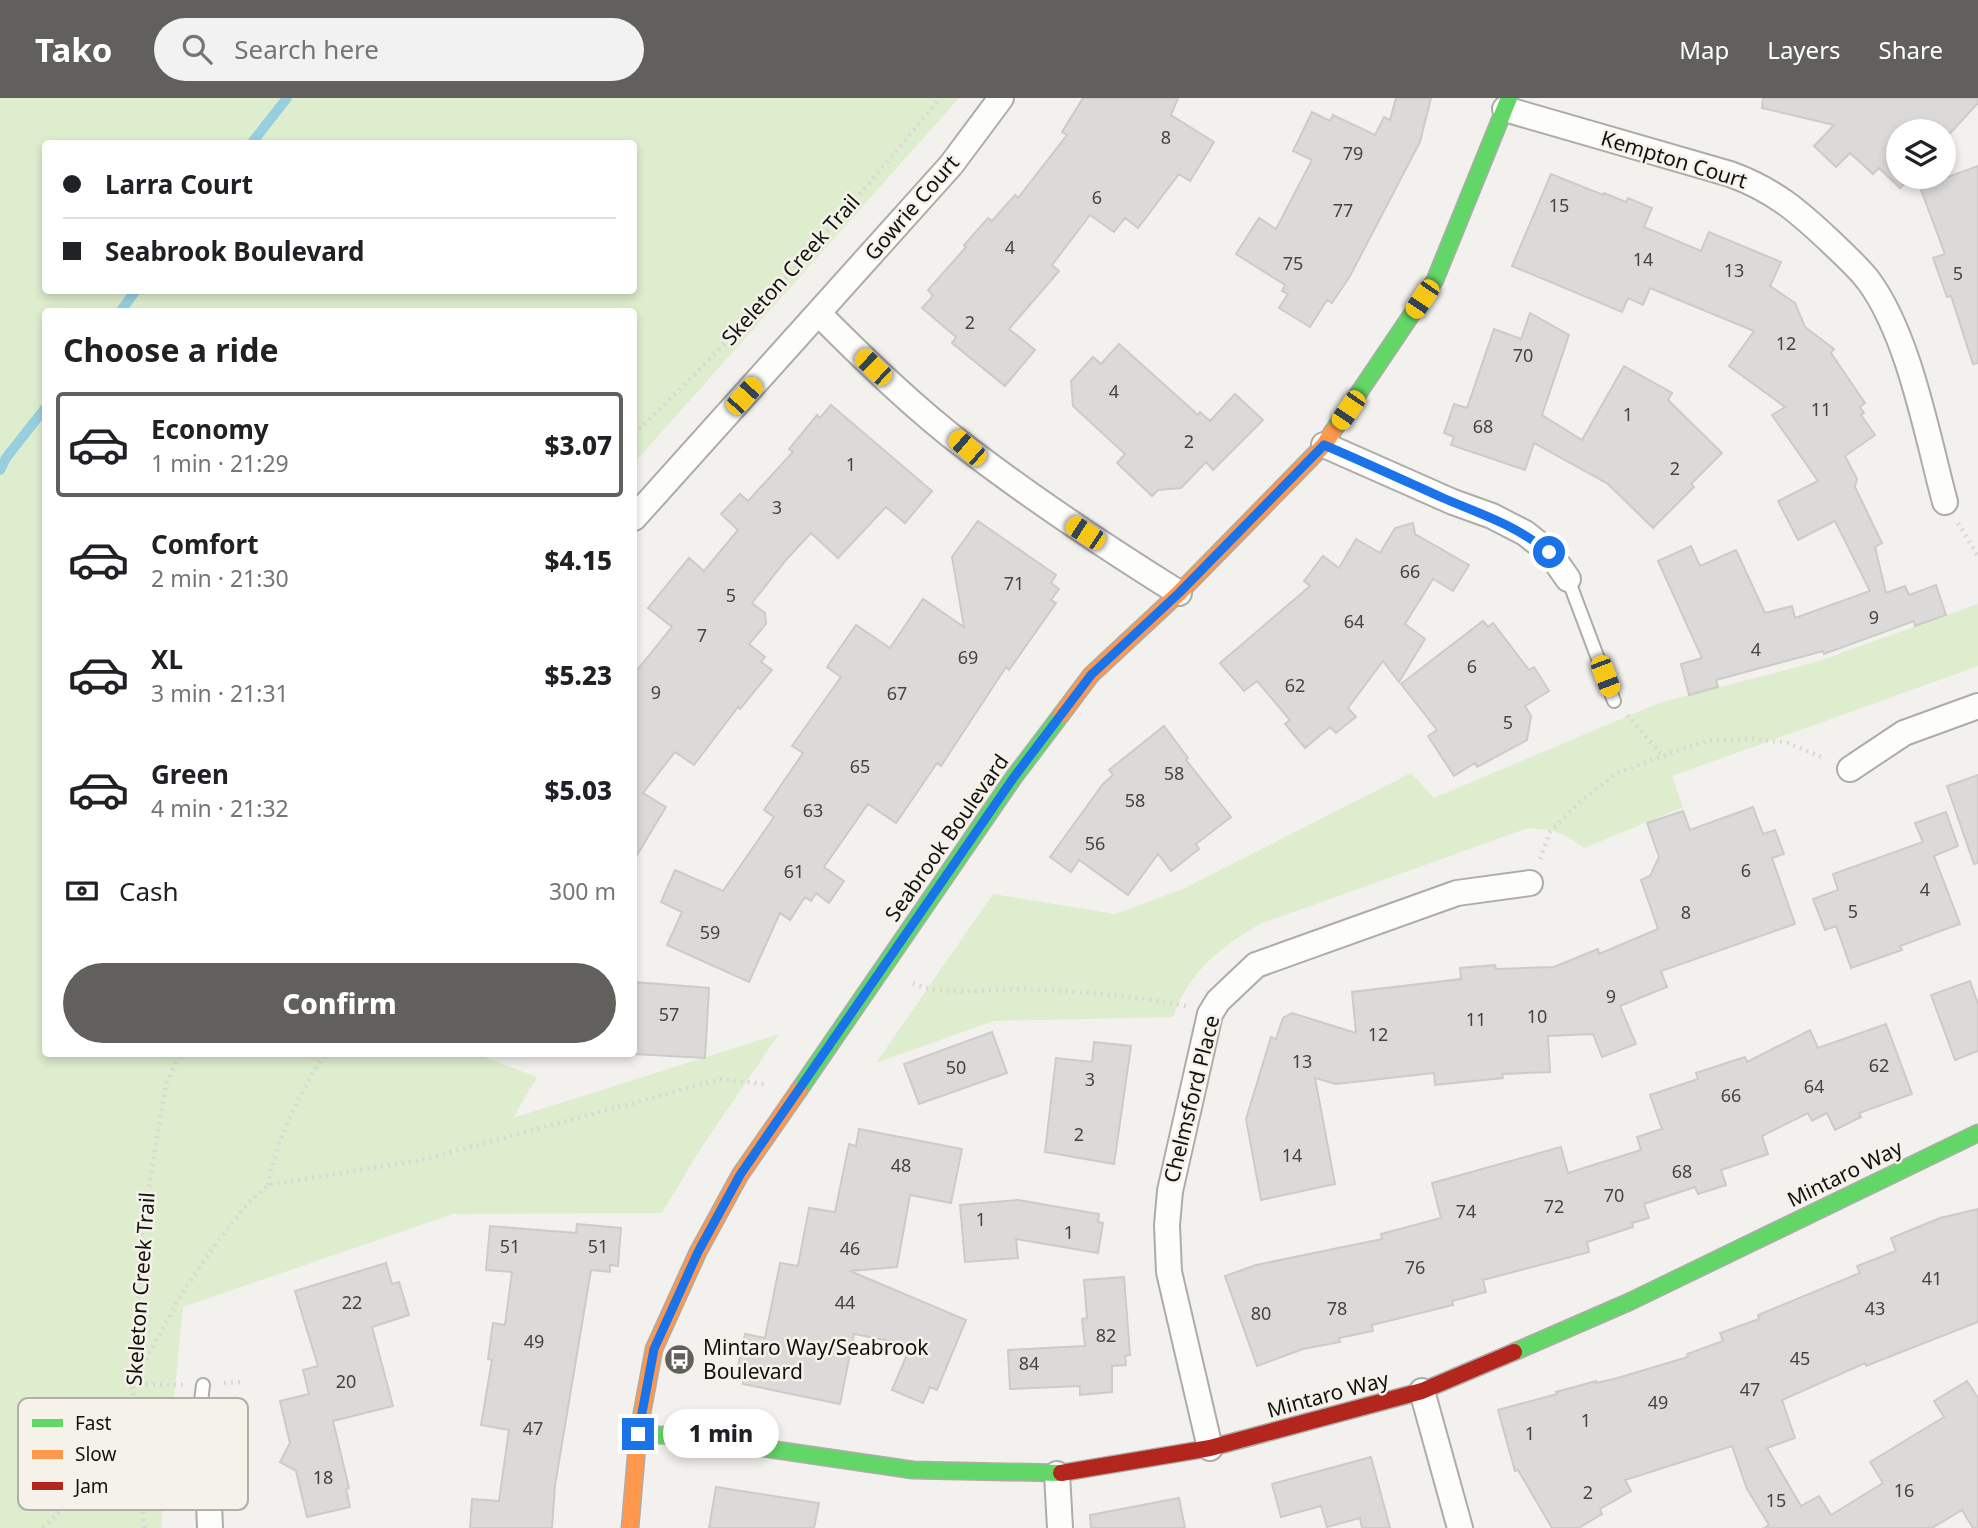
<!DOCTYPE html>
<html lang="en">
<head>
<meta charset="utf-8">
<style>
  :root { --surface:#fff; --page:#f2f2f2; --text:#202124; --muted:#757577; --line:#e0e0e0; --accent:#61605d }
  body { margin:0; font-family:"Noto Sans",sans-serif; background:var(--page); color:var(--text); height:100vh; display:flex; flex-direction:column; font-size:26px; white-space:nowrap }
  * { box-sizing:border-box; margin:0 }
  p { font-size:23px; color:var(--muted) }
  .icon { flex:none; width:38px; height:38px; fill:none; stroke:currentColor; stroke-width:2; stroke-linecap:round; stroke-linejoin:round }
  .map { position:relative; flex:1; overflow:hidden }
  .drawer { position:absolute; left:42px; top:210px; width:595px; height:749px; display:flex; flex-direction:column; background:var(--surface); border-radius:7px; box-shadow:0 4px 10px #0003 }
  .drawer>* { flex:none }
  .hud { position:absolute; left:42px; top:42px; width:595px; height:154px; border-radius:7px; box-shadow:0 4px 10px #0003; display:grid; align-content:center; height:154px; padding:0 21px; background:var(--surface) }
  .fabs { position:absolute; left:1886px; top:21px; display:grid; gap:14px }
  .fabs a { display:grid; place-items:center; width:70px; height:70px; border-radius:50%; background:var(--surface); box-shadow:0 4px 10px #0003; font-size:35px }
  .end { position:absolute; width:32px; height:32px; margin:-16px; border:9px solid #1a73e8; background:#fff; box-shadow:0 0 0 4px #fff }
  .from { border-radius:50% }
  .bubble { position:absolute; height:49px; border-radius:24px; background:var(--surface); box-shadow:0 4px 10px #0003; font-size:23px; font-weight:800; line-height:49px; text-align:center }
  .car { position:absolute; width:21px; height:42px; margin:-21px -10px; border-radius:9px; box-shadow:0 0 5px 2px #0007; background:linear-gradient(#f5c518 24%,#345 0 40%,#f5c518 0 76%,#345 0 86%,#f5c518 0) }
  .hud b { display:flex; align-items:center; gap:24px; height:66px; font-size:26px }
  .hud b+b { border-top:2px solid var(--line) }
  .hud i { width:18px; height:18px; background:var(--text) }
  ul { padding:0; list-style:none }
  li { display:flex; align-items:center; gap:21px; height:105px; margin:0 14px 10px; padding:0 7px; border:4px solid transparent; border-radius:7px }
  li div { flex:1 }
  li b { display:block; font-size:26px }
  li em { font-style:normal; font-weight:800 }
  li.current { border-color:var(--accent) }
  li>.icon { width:63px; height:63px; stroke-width:1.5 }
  h2 { padding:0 21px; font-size:32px; line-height:84px }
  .pay { display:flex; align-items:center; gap:18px; height:77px; padding:0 21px; font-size:26px }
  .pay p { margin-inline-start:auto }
  .cta { display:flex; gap:14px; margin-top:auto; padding:14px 21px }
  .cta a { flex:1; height:80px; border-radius:42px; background:var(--accent); color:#fff; font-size:28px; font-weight:800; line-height:80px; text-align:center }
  header { display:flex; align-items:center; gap:42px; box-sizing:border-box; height:98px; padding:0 35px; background:var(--accent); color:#fff }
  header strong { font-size:33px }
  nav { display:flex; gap:38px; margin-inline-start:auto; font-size:24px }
  .search { width:490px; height:63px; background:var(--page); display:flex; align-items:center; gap:18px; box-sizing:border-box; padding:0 24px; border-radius:38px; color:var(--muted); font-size:26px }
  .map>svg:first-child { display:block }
</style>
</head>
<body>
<header>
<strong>Tako</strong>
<div class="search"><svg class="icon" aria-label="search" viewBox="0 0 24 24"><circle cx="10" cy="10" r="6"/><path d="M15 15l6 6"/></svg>Search here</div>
<nav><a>Map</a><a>Layers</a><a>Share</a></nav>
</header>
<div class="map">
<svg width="1978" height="1430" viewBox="0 0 1978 1430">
  <rect width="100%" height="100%" fill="#f2f1ed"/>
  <!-- green -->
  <path fill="#deedcd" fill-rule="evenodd" d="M0,0H959L634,365V214H46V956H476L537,979L513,1020L779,936L701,1050L662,1115L453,1116L183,1209L161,1430H0ZM46,46H634V192H46Z
    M1978,506V568L1672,678L1683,709L1584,750C1562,734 1552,730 1525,731L1260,826C1221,848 1188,875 1173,919L993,923L876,965L993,796L1115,816L1183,791L1411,675L1434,700L1659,605L1816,564Z"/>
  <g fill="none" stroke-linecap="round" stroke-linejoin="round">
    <!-- stream -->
    <path stroke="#97cfdf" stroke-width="10" d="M251,46L287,0
      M120,214L136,192
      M0,372L6,360L46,309"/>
  </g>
  <!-- building -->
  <path fill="#dcdad8" stroke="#cccbc8" stroke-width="2" d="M1083,0H1178L1171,17L1214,44L1190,83L1179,76L1138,130L1125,120L1114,134L1090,117L1052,167L1059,173L1009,231L1035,252L1005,288L952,245L956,239L922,210L933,198L928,192L966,149L964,147L988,120L992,123L1015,97L1018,100L1067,37L1062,34Z
    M1396,0H1431L1420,44L1350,178L1332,205L1327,202L1310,229L1279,210L1288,196L1282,193L1285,187L1236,156L1259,120L1276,131L1312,62L1293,53L1312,14L1330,23L1333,17L1375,37L1384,19L1390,22Z
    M1763,0H1978V5L1944,42V33H1899V79H1911L1900,90L1879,70L1873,76L1850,55L1836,69L1814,48L1834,27L1762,10Z
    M1978,68V265L1973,266L1951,198L1947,199L1933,160L1945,156L1920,89Z
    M1551,76L1603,97L1604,95L1626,104L1628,100L1652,110L1644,129L1701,153L1709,134L1781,164L1770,188L1795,205L1805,229L1834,251L1831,255L1865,305L1860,309L1864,315L1861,317L1875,337L1845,358L1857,381L1855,389L1882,445L1875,449L1886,495L1905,488L1909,497L1936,487L1946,517L1915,528L1914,523L1824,556L1823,553L1716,582L1718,589L1689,597L1681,566L1702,560L1658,463L1691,448L1700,468L1736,452L1765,515L1792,508L1795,520L1870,493L1835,423L1798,442L1778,403L1818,383L1772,317L1785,309L1729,268L1754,233L1650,190L1643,207L1628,200L1622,214L1512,168Z
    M1530,215L1569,237L1542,317L1582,342L1624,268L1672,295L1668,302L1722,355L1691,386L1694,389L1653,430L1608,386L1534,345L1525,372L1451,347L1454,339L1444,335L1454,306L1467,310L1494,231L1521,241Z
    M1119,246L1198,317L1200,314L1210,323L1235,296L1263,322L1213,372L1206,364L1181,390L1158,392L1152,398L1117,365L1125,356L1073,308L1071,283L1093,259L1101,266Z
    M831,307L932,393L905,425L886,409L838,460L811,435L786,462L752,505L765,515L766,526L749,546L765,559L761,564L772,572L740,611L738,609L694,667L675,654L643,695L666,709L634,762V576L672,529L648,510L689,460L704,473L738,432L721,416L740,396L748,403L793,354L789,351L817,317L820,320Z
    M978,423L1056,477L1051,485L1059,491L1051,502L1056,505L1009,572L1006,569L941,668L937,665L896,725L868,706L824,769L844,783L829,805L816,795L811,803L805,799L790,822L780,815L749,884L667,847L682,814L661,804L675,772L723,793L774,719L764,712L803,655L792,648L841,579L827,569L856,527L890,550L923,501L964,529L952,459Z
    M1413,425L1415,436L1469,467L1453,493L1433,481L1405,526L1425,541L1399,584L1383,563L1348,610L1356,619L1336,635L1330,629L1305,650L1285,626L1290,622L1257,583L1244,593L1220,565L1310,488L1304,483L1323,458L1339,470L1356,441L1380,455L1395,430Z
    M1483,523L1488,529L1493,525L1529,572L1534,569L1549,593L1525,608L1531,618L1527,642L1477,669L1475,665L1454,678L1428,638L1437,632L1401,586Z
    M1164,628L1188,660L1186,662L1231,719L1196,746L1199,751L1171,773L1158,756L1128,797L1079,762L1071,774L1050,759L1103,686L1113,677L1109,672Z
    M1978,677V765L1974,766L1947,688Z
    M1753,709L1763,736L1775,732L1784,756L1772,760L1795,826L1661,873L1667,889L1620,908L1636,946L1602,959L1593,936L1548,938L1550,974L1502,976L1503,980L1435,987L1434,975L1336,986L1315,980L1335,1086L1261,1102L1246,1021L1271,939L1276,941L1283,920L1292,915L1356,935L1352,894L1461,881L1460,870L1495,867L1496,871L1554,869L1598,851L1599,856L1658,831L1641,782L1650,778L1659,759L1647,725L1683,713L1690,732Z
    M1946,714L1958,748L1934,758L1960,826L1900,848L1902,852L1851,870L1836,828L1825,832L1813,801L1838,792L1833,776L1923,744L1915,725Z
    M1970,883L1978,906V953L1955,962L1931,897Z
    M634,884L709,890L705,960L634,956Z
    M1886,926L1912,996L1859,1015L1861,1019L1835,1032L1827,1015L1812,1023L1808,1015L1762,1038L1768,1056L1721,1072L1726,1087L1698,1096L1695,1089L1644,1106L1649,1120L1632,1125L1633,1129L1587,1144L1589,1154L1483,1182L1486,1194L1452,1203L1453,1207L1372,1227L1373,1233L1339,1240L1340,1244L1303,1251L1257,1268L1225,1178L1256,1167L1382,1141L1381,1136L1441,1120L1432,1085L1561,1049L1568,1075L1641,1052L1637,1039L1662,1031L1650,997L1698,981L1696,975L1745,959L1747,964L1810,932L1818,950Z
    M992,934L1007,975L919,1006L904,966Z
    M1094,944L1131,948L1114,1066L1045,1054L1056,960L1092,964Z
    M859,1031L962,1051L951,1105L910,1097L897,1169L850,1173L966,1222L937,1292L930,1289L923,1305L892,1292L911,1247L854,1236L840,1306L743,1286L746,1270L738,1268L745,1236L765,1240L780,1165L798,1168L809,1110L835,1114L849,1046L856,1048Z
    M1018,1102L1099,1116L1098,1124L1103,1125L1098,1155L1016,1141L1018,1160L965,1164L960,1107Z
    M1978,1111V1224L1866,1268L1865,1265L1782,1302L1795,1340L1767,1350L1801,1408L1819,1398L1831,1417L1883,1385L1870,1364L1944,1319L1934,1303L1967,1283L1978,1300V1430H1973L1962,1412L1932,1430H1764L1769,1427L1747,1391L1732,1348L1625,1382L1631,1393L1600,1411L1602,1416L1579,1430H1552L1518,1372L1515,1373L1498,1312L1557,1296L1556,1294L1596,1283V1285L1614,1281L1688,1259L1687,1256L1723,1243L1720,1235L1759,1221L1758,1217L1860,1175L1857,1168L1896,1153L1891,1140L1940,1120Z
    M577,1126L621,1130L618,1168L610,1167V1174L591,1172L555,1387L552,1430H470L472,1401L499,1403L509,1332L481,1327L492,1262L488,1261L493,1225L505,1227L512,1174L486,1172L490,1128L576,1135Z
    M386,1165L392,1186L399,1184L409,1217L372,1229L393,1308L333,1323L349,1390L346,1391L350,1409L307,1419L296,1373L280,1364L290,1345L280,1303L309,1296L303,1272L318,1268L295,1193Z
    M1124,1179L1130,1257L1125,1258L1126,1267L1112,1268V1294L1080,1297V1288L1010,1291L1008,1252L1085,1248L1082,1221L1087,1220L1084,1182Z
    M1371,1359L1390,1430H1362L1360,1420L1327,1429L1321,1408L1281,1419L1272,1386Z
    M716,1389L819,1405L814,1430H709Z
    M1179,1400L1185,1430H1091L1090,1417Z"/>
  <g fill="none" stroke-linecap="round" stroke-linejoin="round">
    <defs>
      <path id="lane" d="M1568,481L1614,603
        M203,1287L193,1368L200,1392L209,1405"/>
      <path id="street" d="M1505,11L1730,76C1774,92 1798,113 1831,144C1844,157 1857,168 1868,182C1909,237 1927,337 1945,404
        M819,216C866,263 915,311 968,351C1036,403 1107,450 1179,495
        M1324,347L1453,404L1492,418L1525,435L1549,454L1568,481
        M634,420L951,67L1001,0
        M1850,671L1904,635L1978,608
        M1422,1293L1460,1430
        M1210,1350L1169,1174L1167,1127L1170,1093L1210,916L1218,903L1256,867L1457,795L1530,785
        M1057,1376L1060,1430
        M209,1405L210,1430"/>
      <path id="fast" d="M1333,333L1435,182L1509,0
        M799,992L1014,679L1061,617
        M1514,1254L1629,1204L1978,1035
        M638,1336L680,1338L913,1372L1061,1375"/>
      <path id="slow" d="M1061,617L1091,577L1179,495L1324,347L1333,333
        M630,1430L638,1336L654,1251L698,1154L740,1077L799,992"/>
      <path id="jam" d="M1061,1375L1210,1350L1422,1293L1514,1254"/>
    </defs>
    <!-- lane casing -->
    <use href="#lane" stroke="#adaca9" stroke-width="16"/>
    <!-- street casing -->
    <use href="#street" stroke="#adaca9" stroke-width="28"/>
    <!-- fast casing -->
    <use href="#fast" stroke="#adaca9" stroke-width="19"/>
    <!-- slow casing -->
    <use href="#slow" stroke="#adaca9" stroke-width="19"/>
    <!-- jam casing -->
    <use href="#jam" stroke="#adaca9" stroke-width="19"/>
    <!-- path -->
    <path stroke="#d8d8d6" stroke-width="4.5" stroke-dasharray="2 5" stroke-linecap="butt" d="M634,336C743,232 845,117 940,0
      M1958,425L1978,458
      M1627,617L1663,658
      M1540,761L1550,734L1580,704L1617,675L1663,658L1709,642L1751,641L1788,645L1824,660
      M913,885C941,900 993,890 1025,891C1078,894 1134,897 1186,908
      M268,1087C276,1041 300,995 325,956
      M224,1285L245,1284
      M132,1286L186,1189L221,1139L247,1106L268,1087L422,1062L721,981L764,986
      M132,1286L183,1287
      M43,1430L76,1398L135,1349
      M144,1430L132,1286L136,1259L142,1129L166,986L180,956"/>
    <!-- lane -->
    <use href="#lane" stroke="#fdfdfc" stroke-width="12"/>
    <!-- street -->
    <use href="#street" stroke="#fdfdfc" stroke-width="24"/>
    <!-- fast -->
    <use href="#fast" stroke="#63d668" stroke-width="16"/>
    <!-- slow -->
    <use href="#slow" stroke="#ff974d" stroke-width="16"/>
    <!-- jam -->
    <use href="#jam" stroke="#b3261e" stroke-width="16"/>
  </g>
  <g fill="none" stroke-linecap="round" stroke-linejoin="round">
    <!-- route -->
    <path stroke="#1a73e8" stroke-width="9" d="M638,1336L654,1251L698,1154L740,1077L1014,679L1091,577L1179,495L1324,347C1364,364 1403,382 1443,400C1483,417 1513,426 1549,454"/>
  </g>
  <!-- icons -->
  <defs>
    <symbol id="bus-disc" viewBox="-11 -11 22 22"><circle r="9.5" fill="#61605d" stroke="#f5f2ea"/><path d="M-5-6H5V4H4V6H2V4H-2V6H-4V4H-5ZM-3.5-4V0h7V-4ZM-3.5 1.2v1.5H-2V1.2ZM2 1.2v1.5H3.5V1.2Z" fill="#fff"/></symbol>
  </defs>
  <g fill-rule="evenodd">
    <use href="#bus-disc" x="662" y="1244" width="35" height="35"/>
  </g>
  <g text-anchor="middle" stroke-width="5" stroke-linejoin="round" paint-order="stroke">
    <!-- number labels -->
    <g font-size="18" fill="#454441">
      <text x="1166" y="46">8</text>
      <text x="1353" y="62">79</text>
      <text x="1097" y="106">6</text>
      <text x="1559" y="114">15</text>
      <text x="1343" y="119">77</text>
      <text x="1010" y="156">4</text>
      <text x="1643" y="168">14</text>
      <text x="1293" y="172">75</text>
      <text x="1734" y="179">13</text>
      <text x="1958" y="182">5</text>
      <text x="970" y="231">2</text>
      <text x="1786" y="252">12</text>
      <text x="1523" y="264">70</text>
      <text x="1114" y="300">4</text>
      <text x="1821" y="318">11</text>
      <text x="1628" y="323">1</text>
      <text x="1483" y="335">68</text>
      <text x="1189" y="350">2</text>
      <text x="851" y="373">1</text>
      <text x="1675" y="377">2</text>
      <text x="777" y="416">3</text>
      <text x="1410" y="480">66</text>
      <text x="1014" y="492">71</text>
      <text x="731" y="504">5</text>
      <text x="1874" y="526">9</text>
      <text x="1354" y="530">64</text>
      <text x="702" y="544">7</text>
      <text x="1756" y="558">4</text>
      <text x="968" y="566">69</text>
      <text x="1472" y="575">6</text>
      <text x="1295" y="594">62</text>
      <text x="656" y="601">9</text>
      <text x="897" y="602">67</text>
      <text x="1508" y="631">5</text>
      <text x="860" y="675">65</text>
      <text x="1174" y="682">58</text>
      <text x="1135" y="709">58</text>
      <text x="813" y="719">63</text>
      <text x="1095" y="752">56</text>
      <text x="1746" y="779">6</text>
      <text x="794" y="780">61</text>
      <text x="1925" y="798">4</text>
      <text x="1853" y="820">5</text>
      <text x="1686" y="821">8</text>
      <text x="710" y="841">59</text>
      <text x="1611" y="905">9</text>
      <text x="669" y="923">57</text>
      <text x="1537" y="925">10</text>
      <text x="1476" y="928">11</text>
      <text x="1378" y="943">12</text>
      <text x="1302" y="970">13</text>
      <text x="1879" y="974">62</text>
      <text x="956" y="976">50</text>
      <text x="1090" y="988">3</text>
      <text x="1814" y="995">64</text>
      <text x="1731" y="1004">66</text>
      <text x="1079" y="1043">2</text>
      <text x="1292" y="1064">14</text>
      <text x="901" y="1074">48</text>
      <text x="1682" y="1080">68</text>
      <text x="1614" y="1104">70</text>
      <text x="1554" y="1115">72</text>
      <text x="1466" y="1120">74</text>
      <text x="981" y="1128">1</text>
      <text x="1069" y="1141">1</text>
      <text x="510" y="1155">51</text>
      <text x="598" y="1155">51</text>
      <text x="850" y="1157">46</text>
      <text x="1415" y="1176">76</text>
      <text x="1932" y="1187">41</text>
      <text x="352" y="1211">22</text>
      <text x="845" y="1211">44</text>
      <text x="1337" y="1217">78</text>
      <text x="1875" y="1217">43</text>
      <text x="1261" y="1222">80</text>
      <text x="1106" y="1244">82</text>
      <text x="534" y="1250">49</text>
      <text x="1800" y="1267">45</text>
      <text x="1029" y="1272">84</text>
      <text x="346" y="1290">20</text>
      <text x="1750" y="1298">47</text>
      <text x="1658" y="1311">49</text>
      <text x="1586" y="1329">1</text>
      <text x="533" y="1337">47</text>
      <text x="1530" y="1342">1</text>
      <text x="323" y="1386">18</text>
      <text x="1904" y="1399">16</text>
      <text x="1588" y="1401">2</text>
      <text x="1776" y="1409">15</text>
    </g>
    <!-- street labels -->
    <g font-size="21" fill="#13120f" stroke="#f5f2ea">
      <text transform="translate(1674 62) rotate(17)" y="7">Kempton Court</text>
      <text transform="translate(912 110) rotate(-49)" y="7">Gowrie Court</text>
      <text transform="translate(791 172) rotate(-48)" y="7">Skeleton Creek Trail</text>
      <text transform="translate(947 740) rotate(-55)" y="7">Seabrook Boulevard</text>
      <text transform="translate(1192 1001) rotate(-76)" y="7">Chelmsford Place</text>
      <text transform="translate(1845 1076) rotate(-26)" y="7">Mintaro Way</text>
      <text transform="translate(141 1191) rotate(-86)" y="7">Skeleton Creek Trail</text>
      <text transform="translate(1328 1297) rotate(-15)" y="7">Mintaro Way</text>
    </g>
    <!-- poi labels -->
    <g font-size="21" fill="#13120f" stroke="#f5f2ea" text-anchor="start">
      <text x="703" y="1257">Mintaro Way/Seabrook<tspan x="703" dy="24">Boulevard</tspan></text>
    </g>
  </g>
  <!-- legend -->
  <rect x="18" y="1300" width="230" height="112" rx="10" fill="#f5f2ea" stroke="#b1afa8" stroke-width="2"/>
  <rect x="32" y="1321" width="31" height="8" fill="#63d668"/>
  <rect x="32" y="1352" width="31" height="9" fill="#ff974d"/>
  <rect x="32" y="1384" width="31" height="8" fill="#b3261e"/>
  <g font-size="19" fill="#13120f">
    <text x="75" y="1332">Fast</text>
    <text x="75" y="1363">Slow</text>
    <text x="75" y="1395">Jam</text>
  </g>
</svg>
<div class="fabs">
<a><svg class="icon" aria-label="layers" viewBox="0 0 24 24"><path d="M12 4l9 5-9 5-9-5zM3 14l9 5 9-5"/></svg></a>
</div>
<i class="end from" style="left:1549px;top:454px"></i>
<i class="end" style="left:638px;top:1336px"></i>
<div class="bubble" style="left:663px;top:1311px;width:116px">1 min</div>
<i class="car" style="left:1422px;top:201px;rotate:214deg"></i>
<i class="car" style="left:873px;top:269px;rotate:314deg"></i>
<i class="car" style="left:744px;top:298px;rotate:42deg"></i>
<i class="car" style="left:1348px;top:312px;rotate:214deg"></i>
<i class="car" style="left:967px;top:350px;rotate:311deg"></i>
<i class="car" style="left:1085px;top:435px;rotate:303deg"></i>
<i class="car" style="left:1605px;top:578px;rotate:159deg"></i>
<div class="hud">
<b><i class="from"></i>Larra Court</b>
<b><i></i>Seabrook Boulevard</b>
</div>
<section class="drawer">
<h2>Choose a ride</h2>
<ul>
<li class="current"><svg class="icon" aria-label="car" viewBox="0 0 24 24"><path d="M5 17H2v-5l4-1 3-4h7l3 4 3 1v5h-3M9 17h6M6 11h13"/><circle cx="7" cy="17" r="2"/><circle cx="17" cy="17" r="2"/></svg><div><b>Economy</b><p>1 min · 21:29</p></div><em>$3.07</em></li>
<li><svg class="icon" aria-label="car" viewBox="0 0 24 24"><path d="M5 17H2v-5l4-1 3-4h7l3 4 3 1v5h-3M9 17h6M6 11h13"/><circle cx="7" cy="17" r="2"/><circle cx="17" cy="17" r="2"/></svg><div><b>Comfort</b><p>2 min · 21:30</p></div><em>$4.15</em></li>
<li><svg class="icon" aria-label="car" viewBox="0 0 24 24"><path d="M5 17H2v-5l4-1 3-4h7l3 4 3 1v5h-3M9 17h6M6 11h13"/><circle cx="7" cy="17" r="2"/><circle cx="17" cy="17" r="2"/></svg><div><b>XL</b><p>3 min · 21:31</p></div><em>$5.23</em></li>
<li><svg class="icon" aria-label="car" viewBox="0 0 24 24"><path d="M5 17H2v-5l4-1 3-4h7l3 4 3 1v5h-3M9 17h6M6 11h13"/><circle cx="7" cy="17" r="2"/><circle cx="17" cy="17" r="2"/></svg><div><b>Green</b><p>4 min · 21:32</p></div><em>$5.03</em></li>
</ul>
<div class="pay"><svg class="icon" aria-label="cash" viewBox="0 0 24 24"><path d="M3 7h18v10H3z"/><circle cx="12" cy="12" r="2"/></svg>Cash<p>300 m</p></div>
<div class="cta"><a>Confirm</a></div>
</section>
</div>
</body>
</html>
